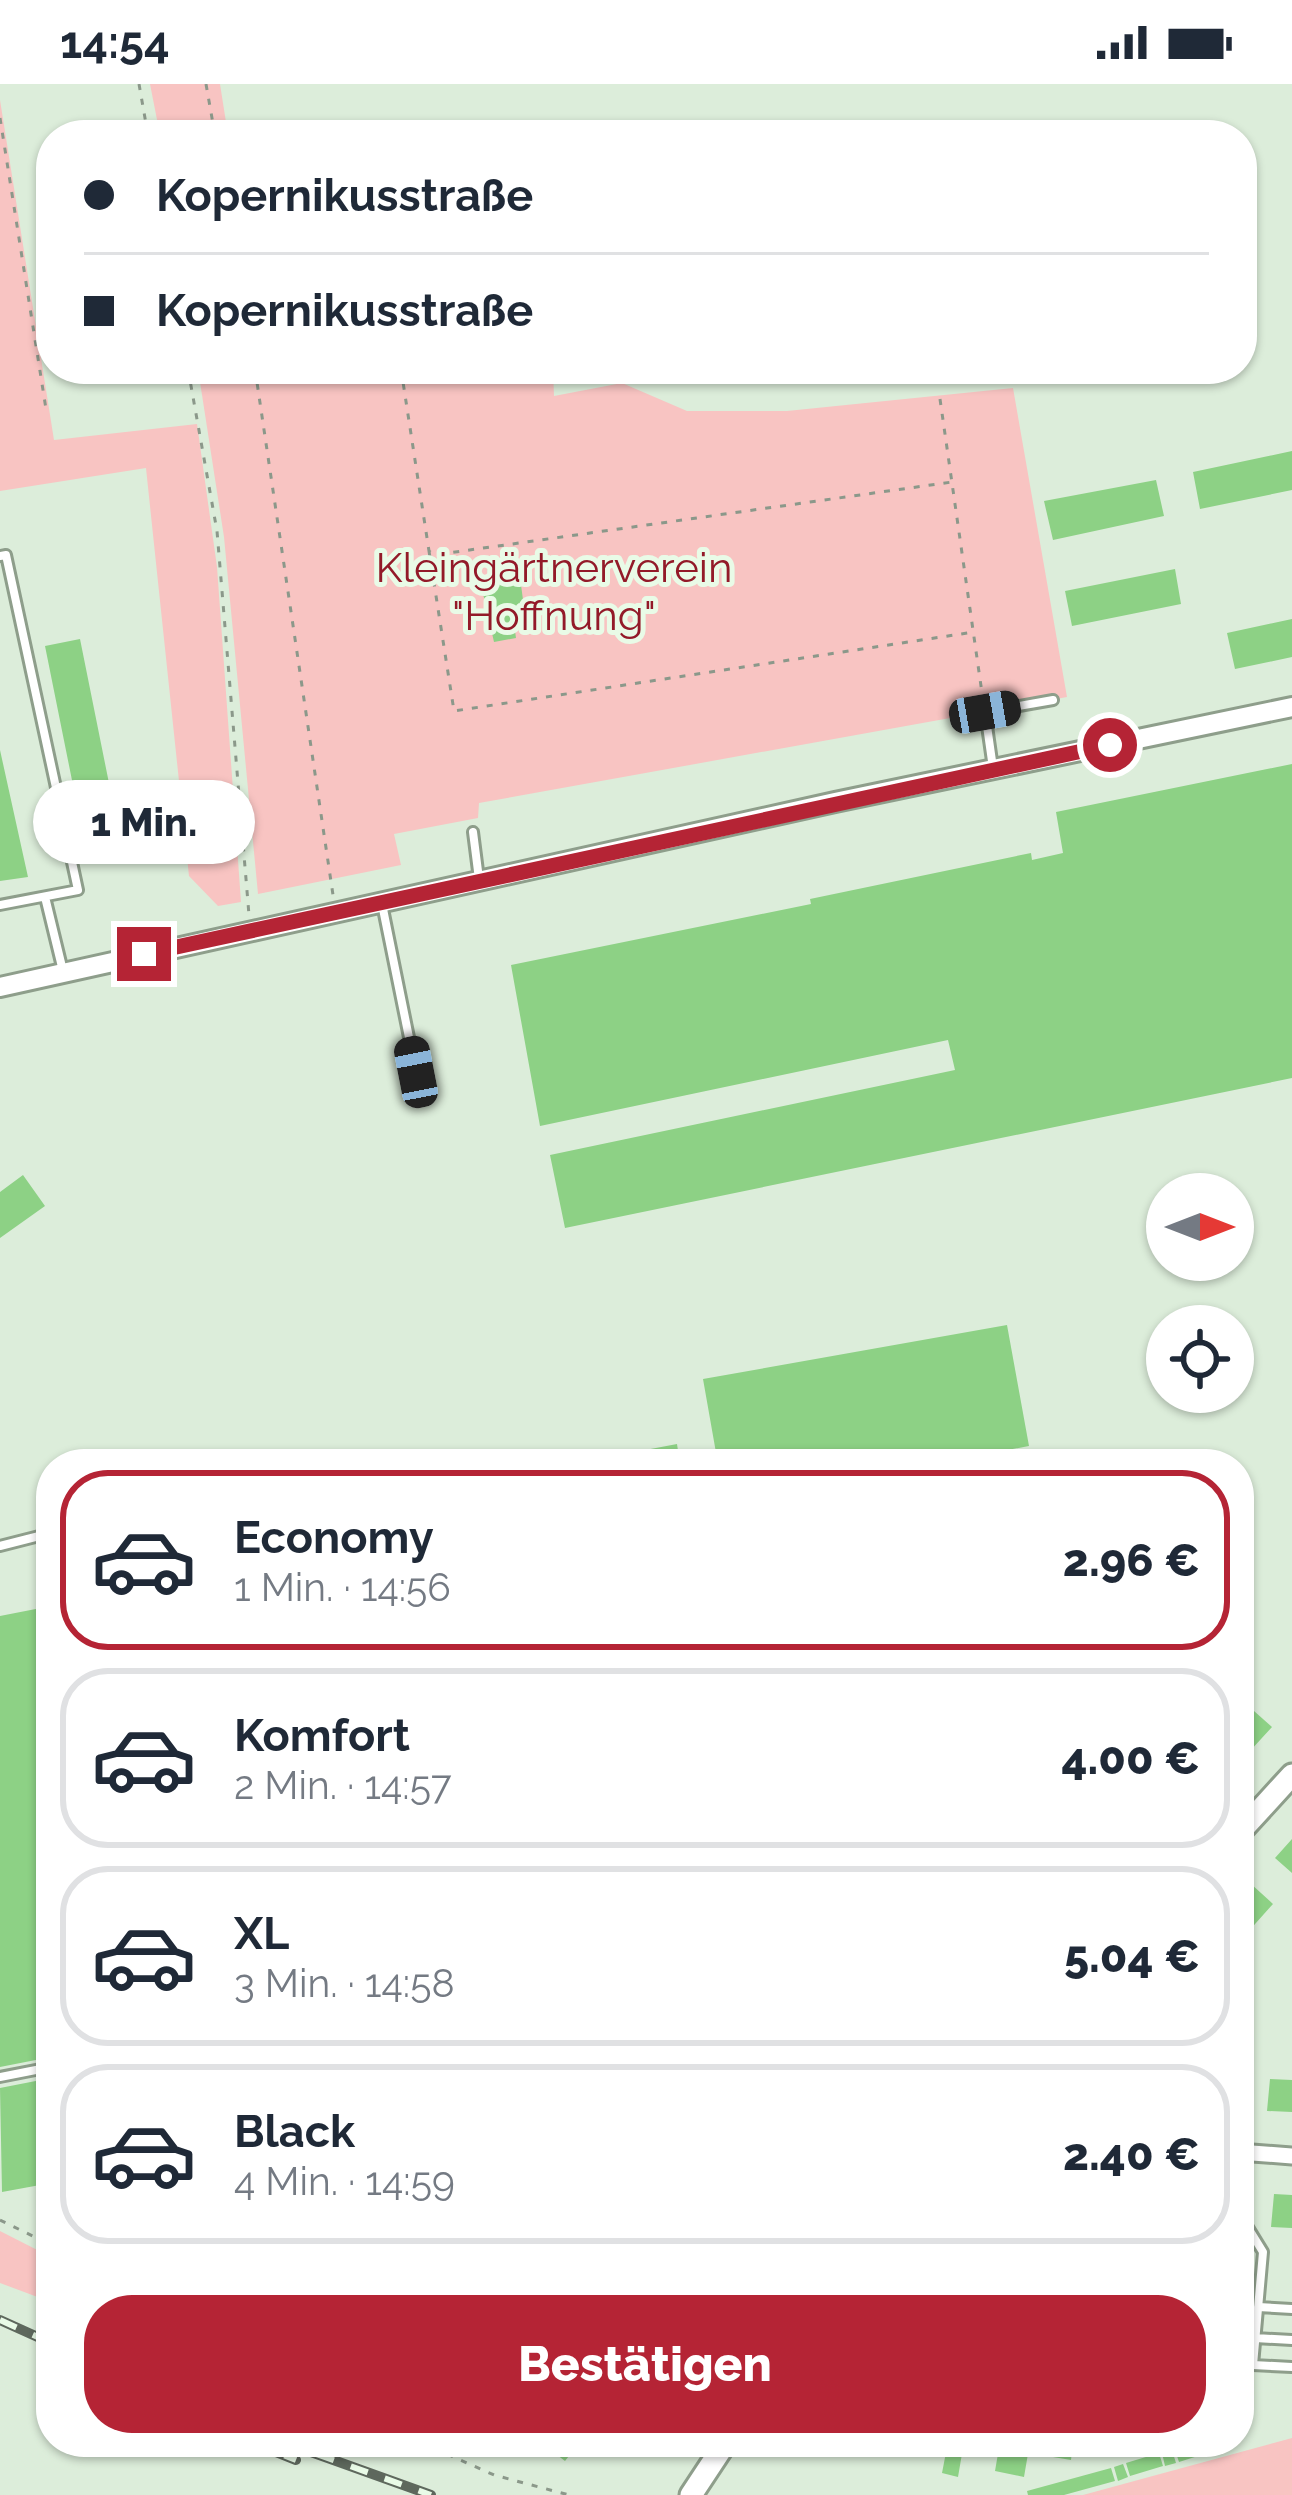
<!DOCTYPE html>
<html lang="de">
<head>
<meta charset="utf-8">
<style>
  :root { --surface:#fff; --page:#f2f2f3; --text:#1f2937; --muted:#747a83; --line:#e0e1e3; --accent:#b52435 }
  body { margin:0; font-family:Raleway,sans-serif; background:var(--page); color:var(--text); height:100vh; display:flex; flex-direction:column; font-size:45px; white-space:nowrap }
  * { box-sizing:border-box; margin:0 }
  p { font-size:39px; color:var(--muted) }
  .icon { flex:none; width:66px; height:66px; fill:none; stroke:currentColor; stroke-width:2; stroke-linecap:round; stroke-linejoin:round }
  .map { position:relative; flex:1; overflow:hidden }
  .side { position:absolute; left:36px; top:1365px; width:1218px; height:1008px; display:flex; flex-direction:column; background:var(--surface); border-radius:48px; box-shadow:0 3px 9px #0004 }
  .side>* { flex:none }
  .guide { position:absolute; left:36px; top:36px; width:1221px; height:264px; border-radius:48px; box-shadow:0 3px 9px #0004; display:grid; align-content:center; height:264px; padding:0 48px; background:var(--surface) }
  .needle { width:78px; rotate:90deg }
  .tools { position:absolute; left:1146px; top:1089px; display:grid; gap:24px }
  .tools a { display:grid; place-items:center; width:108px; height:108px; border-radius:50%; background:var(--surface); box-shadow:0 3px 9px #0004; font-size:60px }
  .end { position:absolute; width:54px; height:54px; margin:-27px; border:15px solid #b52435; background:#fff; box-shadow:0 0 0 6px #fff }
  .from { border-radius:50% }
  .bubble { position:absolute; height:84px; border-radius:42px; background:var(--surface); box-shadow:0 3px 9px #0004; font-size:39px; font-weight:800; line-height:84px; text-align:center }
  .car { position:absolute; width:36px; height:72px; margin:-36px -18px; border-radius:15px; box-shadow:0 0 9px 3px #0007; background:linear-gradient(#222 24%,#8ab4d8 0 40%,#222 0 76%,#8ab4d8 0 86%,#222 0) }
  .guide b { display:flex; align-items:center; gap:42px; height:114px; font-size:45px }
  .guide b+b { border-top:3px solid var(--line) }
  .guide i { width:30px; height:30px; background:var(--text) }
  ul { padding:21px 0 0; list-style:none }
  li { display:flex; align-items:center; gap:36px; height:180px; margin:0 24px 18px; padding:0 24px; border:6px solid var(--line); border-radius:48px }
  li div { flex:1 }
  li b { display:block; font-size:45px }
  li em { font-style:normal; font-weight:800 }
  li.selected { border-color:var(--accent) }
  li>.icon { width:108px; height:108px; stroke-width:1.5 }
  .primary-button { display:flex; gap:24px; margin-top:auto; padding:24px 48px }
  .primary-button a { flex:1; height:138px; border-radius:48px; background:var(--accent); color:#fff; font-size:48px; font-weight:800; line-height:138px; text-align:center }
  .status { display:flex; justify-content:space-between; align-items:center; height:84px; padding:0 60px; background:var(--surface); direction:ltr }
  .status svg { height:33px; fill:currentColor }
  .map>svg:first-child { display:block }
</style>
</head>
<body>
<div class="status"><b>14:54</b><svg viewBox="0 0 49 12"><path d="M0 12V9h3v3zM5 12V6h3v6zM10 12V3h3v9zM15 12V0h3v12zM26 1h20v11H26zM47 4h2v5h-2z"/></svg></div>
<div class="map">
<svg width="1292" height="2411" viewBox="0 0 1292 2411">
  <rect width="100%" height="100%" fill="#dcedda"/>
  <!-- green -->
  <path fill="#f8c4c2" d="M150,0H220L228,51H160Z
    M0,16L54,356L197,340L217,483L241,818L218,822L189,792L146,384L0,407Z
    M198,285H553L554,312L622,299L687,327H787L1013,304L1067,613L479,719L478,734L394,750L401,781L258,810L224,453Z
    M0,2147L51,2173V2218L0,2199Z
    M1292,2354V2411H1083Z"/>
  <!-- building -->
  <path fill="#8dd185" d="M1292,367V406L1200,425L1193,388Z
    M1156,396L1164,432L1053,456L1044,417Z
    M518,478L525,531L513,533L516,554L494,558L482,505L490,504L487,483Z
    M1175,485L1181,520L1072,542L1065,507Z
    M1292,535V573L1235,585L1227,549Z
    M80,555L117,739L82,746L45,562Z
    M0,666L28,793L0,797Z
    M1292,680V994L565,1144L550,1071L955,986L948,956L540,1042L511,881L811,820L810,815L1031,769L1032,776L1063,769L1056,728Z
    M23,1091L45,1122L0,1154V1108Z
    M1007,1241L1029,1362L933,1380H718L703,1295Z
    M677,1360L680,1380H582V1378Z
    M51,1522V1973L0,1983V1532Z
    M1245,1619L1272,1643L1239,1679V1626Z
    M1292,1755V1789L1275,1774Z
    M1250,1799L1273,1820L1239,1858V1811Z
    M51,1994V2099L2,2108L0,2004Z
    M1270,1995L1292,1996V2028L1267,2027Z
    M1274,2110L1292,2111V2144L1271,2143Z
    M540,2358H580L565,2377Z
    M948,2358H964L958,2393L942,2389Z
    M1000,2358H1030L1024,2393L995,2387Z
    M1056,2358H1088L1086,2370L1072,2367L1071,2376L1053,2373Z
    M1197,2359L1201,2371L1179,2378L1175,2366Z
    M1172,2366L1176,2379L1165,2382L1162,2369Z
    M1159,2369L1163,2382L1130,2392L1126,2379Z
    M1123,2380L1128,2393L1118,2397L1114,2383Z
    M1111,2384L1115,2397L1064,2411H1028L1027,2407Z"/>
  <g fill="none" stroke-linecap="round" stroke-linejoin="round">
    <defs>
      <path id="service" d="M0,472L6,471L78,806L0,821
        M993,684L985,628L1053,616
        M473,748L479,795
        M45,813L63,887
        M382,820L416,988
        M0,1462L51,1449
        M0,1993L51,1983
        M1239,2129L1263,2168L1253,2281L1292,2283
        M1258,2223L1292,2225
        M1255,2254L1292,2256"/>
      <path id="minor" d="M1239,2068L1292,2072"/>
      <path id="tertiary" d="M0,903L835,718L1292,623"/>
      <path id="secondary" d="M1239,1749L1292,1691
        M691,2411L726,2358"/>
    </defs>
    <!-- service casing -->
    <use href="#service" stroke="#8e9e8b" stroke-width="14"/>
    <!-- minor casing -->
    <use href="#minor" stroke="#8e9e8b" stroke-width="21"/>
    <!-- tertiary casing -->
    <use href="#tertiary" stroke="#8e9e8b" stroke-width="24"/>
    <!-- secondary casing -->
    <use href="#secondary" stroke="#8e9e8b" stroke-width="27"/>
    <!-- path -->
    <path stroke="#8b988a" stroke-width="3" stroke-dasharray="6 9" stroke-linecap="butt" d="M139,0L148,51
      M206,0L215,51
      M0,34L46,325
      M188,285L217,447L249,831
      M255,285L333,811
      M401,285L429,467L434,471L952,398
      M940,315L983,616
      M429,467L454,627L974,548
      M0,2136L51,2161
      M420,2358L494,2391L569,2411"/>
    <!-- service -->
    <use href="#service" stroke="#fff" stroke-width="8"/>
    <!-- minor -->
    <use href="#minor" stroke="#fff" stroke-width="15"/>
    <!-- tertiary -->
    <use href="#tertiary" stroke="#fff" stroke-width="18"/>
    <!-- secondary -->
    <use href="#secondary" stroke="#fff" stroke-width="21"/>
    <defs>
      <path id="rail" d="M0,2236L51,2259
        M251,2358L296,2376
        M283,2358L431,2411"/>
    </defs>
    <!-- rail casing -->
    <use href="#rail" stroke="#5e685d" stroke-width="10"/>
    <!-- rail -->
    <use href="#rail" stroke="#e9fbe7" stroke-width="6" stroke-dasharray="18" stroke-linecap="butt"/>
  </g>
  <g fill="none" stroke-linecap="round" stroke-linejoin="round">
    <!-- route -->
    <path stroke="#b52435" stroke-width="15" d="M144,870L1110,661"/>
  </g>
  <g text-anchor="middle" stroke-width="10" stroke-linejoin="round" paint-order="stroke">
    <!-- park labels -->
    <g font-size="42" fill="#931a29" stroke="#e9fbe7">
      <text x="554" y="498">Kleingärtnerverein<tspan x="554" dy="48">"Hoffnung"</tspan></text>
    </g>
  </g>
</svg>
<div class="tools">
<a><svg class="needle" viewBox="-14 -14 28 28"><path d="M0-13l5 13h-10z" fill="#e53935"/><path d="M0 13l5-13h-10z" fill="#747a83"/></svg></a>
<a><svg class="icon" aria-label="locate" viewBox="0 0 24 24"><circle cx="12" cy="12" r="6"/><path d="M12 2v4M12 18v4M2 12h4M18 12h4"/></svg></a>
</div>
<i class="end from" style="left:1110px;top:661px"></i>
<i class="end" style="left:144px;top:870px"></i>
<div class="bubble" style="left:33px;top:696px;width:222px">1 Min.</div>
<i class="car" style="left:985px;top:628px;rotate:80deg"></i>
<i class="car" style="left:416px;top:988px;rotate:349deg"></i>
<div class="guide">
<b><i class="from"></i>Kopernikusstraße</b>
<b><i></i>Kopernikusstraße</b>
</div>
<section class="side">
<ul>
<li class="selected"><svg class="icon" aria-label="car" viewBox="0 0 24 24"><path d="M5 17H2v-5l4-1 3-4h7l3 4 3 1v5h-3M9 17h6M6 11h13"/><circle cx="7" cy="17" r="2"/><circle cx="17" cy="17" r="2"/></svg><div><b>Economy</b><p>1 Min. · 14:56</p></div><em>2.96 €</em></li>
<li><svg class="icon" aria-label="car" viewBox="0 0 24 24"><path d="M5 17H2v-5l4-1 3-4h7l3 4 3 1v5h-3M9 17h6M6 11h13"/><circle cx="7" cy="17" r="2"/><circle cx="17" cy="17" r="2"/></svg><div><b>Komfort</b><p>2 Min. · 14:57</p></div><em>4.00 €</em></li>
<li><svg class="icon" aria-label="car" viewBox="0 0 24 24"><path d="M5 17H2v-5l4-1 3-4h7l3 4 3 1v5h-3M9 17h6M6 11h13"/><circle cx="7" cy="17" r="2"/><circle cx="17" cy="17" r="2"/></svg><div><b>XL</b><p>3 Min. · 14:58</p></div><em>5.04 €</em></li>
<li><svg class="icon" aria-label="car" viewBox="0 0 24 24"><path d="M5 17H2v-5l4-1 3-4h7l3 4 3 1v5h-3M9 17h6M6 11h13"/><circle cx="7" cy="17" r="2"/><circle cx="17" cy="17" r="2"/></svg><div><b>Black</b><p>4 Min. · 14:59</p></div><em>2.40 €</em></li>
</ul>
<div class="primary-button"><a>Bestätigen</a></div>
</section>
</div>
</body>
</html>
